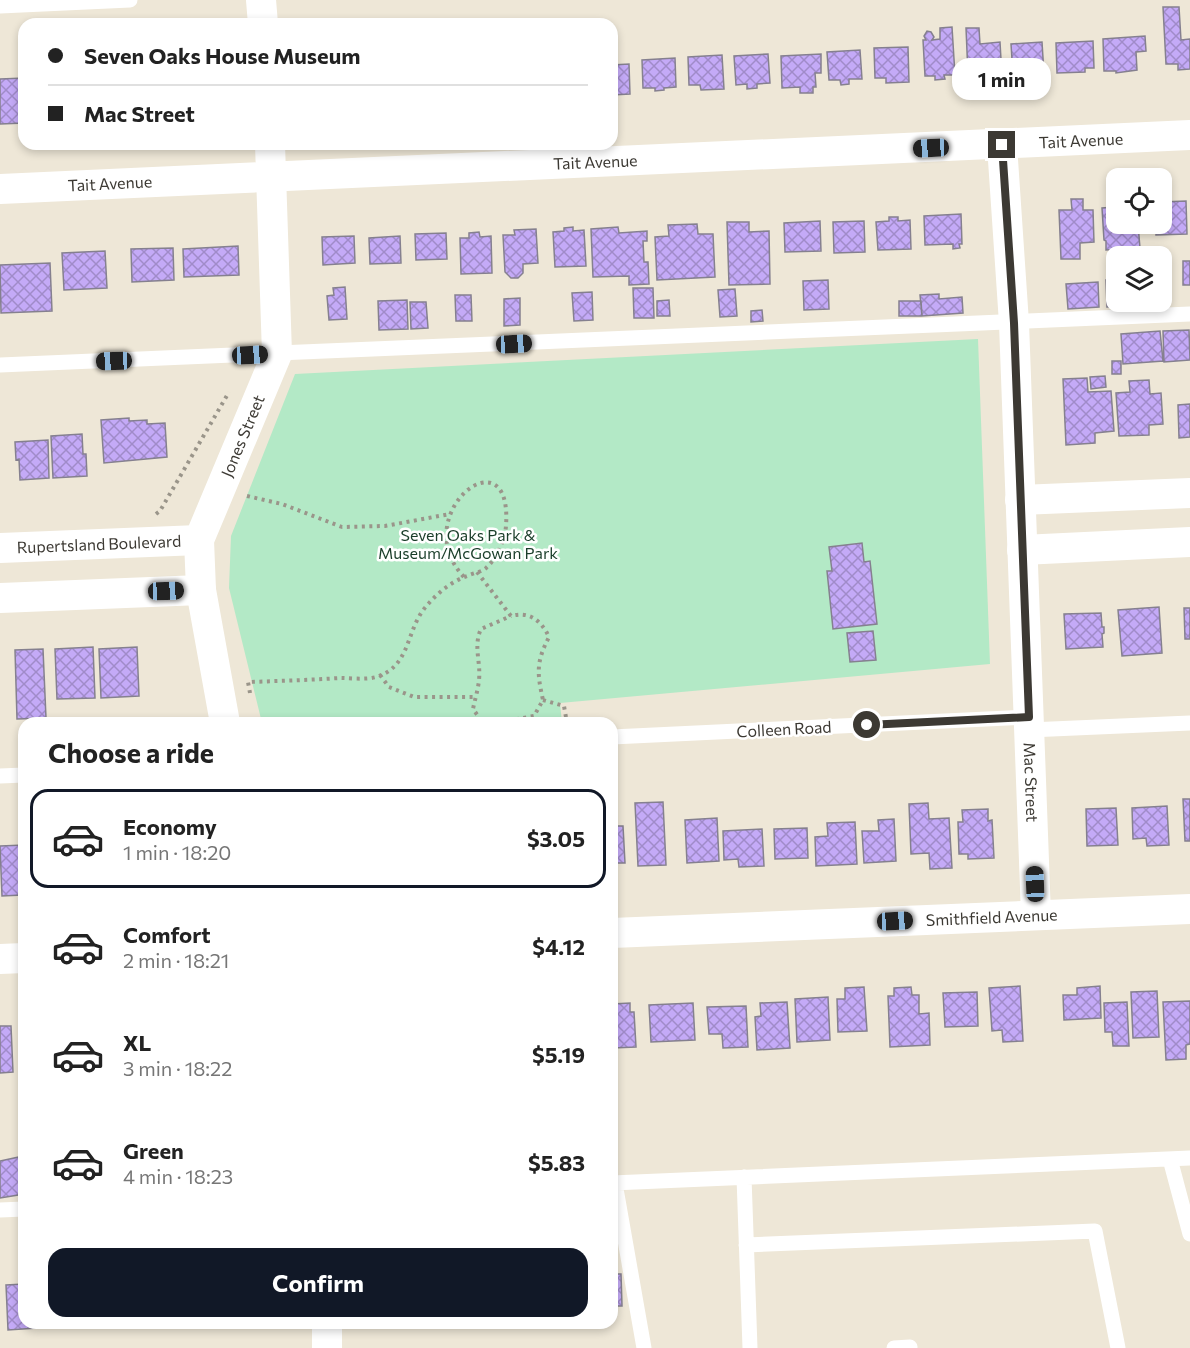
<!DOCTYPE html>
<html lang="en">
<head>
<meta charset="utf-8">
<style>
  :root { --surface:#fff; --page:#f2f2f2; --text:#222; --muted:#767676; --line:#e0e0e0; --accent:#111827 }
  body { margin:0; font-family:Commissioner,sans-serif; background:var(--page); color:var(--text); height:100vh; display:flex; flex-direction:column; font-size:22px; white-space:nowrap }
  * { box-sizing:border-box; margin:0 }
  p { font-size:20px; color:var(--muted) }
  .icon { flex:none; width:33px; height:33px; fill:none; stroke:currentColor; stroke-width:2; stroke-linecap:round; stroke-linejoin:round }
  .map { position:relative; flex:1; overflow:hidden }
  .drawer { position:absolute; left:18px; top:717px; width:600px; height:612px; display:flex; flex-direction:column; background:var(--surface); border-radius:18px; box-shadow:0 3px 9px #0003 }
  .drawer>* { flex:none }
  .hud { position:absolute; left:18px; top:18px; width:600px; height:132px; border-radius:18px; box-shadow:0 3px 9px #0003; display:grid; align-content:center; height:132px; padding:0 30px; background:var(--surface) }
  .fabs { position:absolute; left:1106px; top:168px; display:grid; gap:12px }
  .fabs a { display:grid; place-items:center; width:66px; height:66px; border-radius:12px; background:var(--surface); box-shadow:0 3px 9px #0003; font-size:30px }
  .end { position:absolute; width:27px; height:27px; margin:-14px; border:8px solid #3c3933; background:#fff; box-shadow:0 0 0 3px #fff }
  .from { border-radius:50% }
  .bubble { position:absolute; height:42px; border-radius:18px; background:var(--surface); box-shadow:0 3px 9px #0003; font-size:20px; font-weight:700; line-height:42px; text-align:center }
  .car { position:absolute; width:18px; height:36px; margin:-18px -9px; border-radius:8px; box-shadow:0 0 4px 2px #0007; background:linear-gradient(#222 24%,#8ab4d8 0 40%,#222 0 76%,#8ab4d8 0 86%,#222 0) }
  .hud b { display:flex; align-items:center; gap:21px; height:57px; font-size:22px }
  .hud b+b { border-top:2px solid var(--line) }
  .hud i { width:15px; height:15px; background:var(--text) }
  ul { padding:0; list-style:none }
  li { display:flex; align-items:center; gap:18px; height:99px; margin:0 12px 9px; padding:0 18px; border:3px solid transparent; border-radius:18px }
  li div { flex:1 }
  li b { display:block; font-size:22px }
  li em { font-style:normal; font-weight:700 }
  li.on { border-color:var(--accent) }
  li>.icon { width:54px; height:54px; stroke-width:1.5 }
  h2 { padding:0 30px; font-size:27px; line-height:72px }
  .button { display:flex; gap:12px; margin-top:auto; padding:12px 30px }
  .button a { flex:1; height:69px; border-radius:18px; background:var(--accent); color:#fff; font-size:24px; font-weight:700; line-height:69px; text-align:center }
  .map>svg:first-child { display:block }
</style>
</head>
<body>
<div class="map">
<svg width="1190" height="1348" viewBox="0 0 1190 1348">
  <defs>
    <pattern id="building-cross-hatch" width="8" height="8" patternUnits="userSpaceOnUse" patternTransform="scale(1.5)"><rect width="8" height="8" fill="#c4aaf7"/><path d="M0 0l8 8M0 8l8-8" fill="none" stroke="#a08bc9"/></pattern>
  </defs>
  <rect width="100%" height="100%" fill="#eee7d7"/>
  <!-- green -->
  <path fill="#b3e9c6" d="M978,339L990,664L560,703L562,723H262L229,588L231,536L295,374Z"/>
  <!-- building -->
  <path fill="url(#building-cross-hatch)" stroke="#85808f" stroke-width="1.5" d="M1163,7H1179L1181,40L1190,39V69L1178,70V64H1166Z
    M952,27L955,75H944L945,79L935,80V76H925L923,40H926L924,36L927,31L931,32L934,37L932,40L940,39V28Z
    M966,28H979L980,44L1000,42L1002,77L978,79V74L968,75Z
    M1145,36L1146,51L1136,52L1137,70L1116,73V71H1104L1103,39Z
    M1093,41L1094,68H1085V72L1057,73L1056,43Z
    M1042,42L1044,74H1035V76L1013,75L1011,44Z
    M908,47L909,82L886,83V78H875L874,48Z
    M860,50L862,79H849V84L841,85L840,80H829L827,52Z
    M768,54L770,83L757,84V88L747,89V84L736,85L734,56Z
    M821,54V73H815L816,87H813V93H800V87L782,88L781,56Z
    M722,55L724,89L701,90L700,85H689L688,57Z
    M675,58L676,87L664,88V90L655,91V88H643L642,60Z
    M629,64L630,94L612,95V65Z
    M24,78V123L0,124V79Z
    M1071,199H1083V210H1093L1094,242L1080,243V259H1061L1059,210H1072Z
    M1115,199L1116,224H1138L1140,248L1106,250V241L1104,240L1102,208L1115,207Z
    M1186,201L1187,234L1156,235V224H1161V202Z
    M961,214L962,244H959L960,248L953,249V244L925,245L924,216Z
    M889,217H898V221L910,220L911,249L878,250L876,222L889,221Z
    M820,221L821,251L785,252L784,223Z
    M864,221L865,252L834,253L833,222Z
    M727,222H749V232L769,231L770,284L729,285Z
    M697,224L698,234H713L715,277L657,280L655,237L669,236L668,225Z
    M573,227V231L584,230L586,266L555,267L553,232L564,231V228Z
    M618,227L619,233L647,231V241H643L644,262H648L649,284L629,285V276L593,277L591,229Z
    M536,229L538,263L523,264V273L518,278H511L505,272L503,235H515L514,230Z
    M479,232L480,237L491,236L492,273L461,274L460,238H469V233Z
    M446,233L447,259L416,260L415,234Z
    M354,236L355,263L323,265L322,237Z
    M400,236L401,263L370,264L369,238Z
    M238,246L239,275L184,277L183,249Z
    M173,248L174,280L132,282L131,249Z
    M105,251L107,288L64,290L62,253Z
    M1183,261H1190V285H1183Z
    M50,263L52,311L1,313L0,265Z
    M1116,279V302H1132V306L1107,307L1106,280Z
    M828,280L829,309L804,310L803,281Z
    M1098,282L1099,307L1068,309L1066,284Z
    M345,287L347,319L329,320L327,296L334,295L333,288Z
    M633,288H653L654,318H634Z
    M735,289L737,316L720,317L718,290Z
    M592,292L593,320L574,321L572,293Z
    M939,294V299L962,297L963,313L922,316L920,295Z
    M455,295H471L472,321H456Z
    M520,298V325L504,326V299Z
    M407,300L408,329L379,330L378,301Z
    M669,300L670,316H657V301Z
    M899,301H921L922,316H899Z
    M410,302H426L428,328L411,329Z
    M762,310L763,321L751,322V311Z
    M1189,330L1190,360L1164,362L1163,331Z
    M1160,331L1163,361L1123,364L1121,334Z
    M1112,361H1121V374H1112Z
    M1105,376L1106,387L1091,389L1090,377Z
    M1087,378L1088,392L1111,391L1114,431L1095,433V443L1066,445L1063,379Z
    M1149,380L1150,394L1161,393L1163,424L1149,425V435L1119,436L1116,393L1130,392L1129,381Z
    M1190,404V437L1179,438L1178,405Z
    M129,418V421L147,420V424L165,423L167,457L104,463L101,420Z
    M82,434L83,454H86L87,476L53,478L51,436Z
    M48,440L49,478L20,480L19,459L16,460L15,442Z
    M862,543L864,562L870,561L877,624L833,629L827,571H832L829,547Z
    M1159,607L1162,653L1122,656L1118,610Z
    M1184,608H1190V639H1185Z
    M1101,613L1102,627H1104V633L1102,634L1103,647L1066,649L1064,614Z
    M873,631L876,660L850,662L847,633Z
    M93,647L95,698L57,699L55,649Z
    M137,647L139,696L101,698L99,649Z
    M43,649L46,718L17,719L15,650Z
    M1183,799H1190V841H1185Z
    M663,802L666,865L638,866L635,803Z
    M928,803L929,819L949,818L952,868L930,869L929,853L911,854L909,804Z
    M1167,806L1169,845L1147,846L1146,838L1133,839L1132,808Z
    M1116,808L1118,845L1087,846L1086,809Z
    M988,809V821L992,820L994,858L968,859V854H959L958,822H963L962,810Z
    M717,818L719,861L687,863L685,820Z
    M894,819L896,861L864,863L862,831H879L878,820Z
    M855,822L857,864L816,866L815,837L828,836L827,823Z
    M612,826H623L625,863H612Z
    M807,828L808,858L775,859L774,829Z
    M762,829L764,866L739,867L738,859L724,860L723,831Z
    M24,845V889H21L22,895L2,896L0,846Z
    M1020,986L1023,1041L1003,1042L1002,1030L992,1031L989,988Z
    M1100,986L1101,1018L1064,1020L1063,995H1077V988Z
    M864,987L867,1031L838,1032L837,999H845V988Z
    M911,987L912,995H919V1014L929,1013L930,1045L890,1047L888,996H894V988Z
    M1157,991L1159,1037L1133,1038L1131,992Z
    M977,992L978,1026L945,1027L943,993Z
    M828,997L830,1040L797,1042L795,999Z
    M1190,1001V1044L1186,1045V1059L1166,1060L1163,1002Z
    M787,1002L790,1048L757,1050L755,1017L761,1016L760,1003Z
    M1127,1002L1129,1046H1113L1112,1032H1105L1104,1003Z
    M630,1003V1012H634L636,1047L612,1048V1004Z
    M693,1003L695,1040L651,1042L649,1005Z
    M746,1006L748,1047L723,1048L722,1034H709L707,1007Z
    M0,1026H11L13,1072L0,1073Z
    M21,1031H24V1072H22Z
    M19,1157L24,1182V1194L0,1198V1161Z
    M612,1274H621L622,1306H612Z
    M24,1284V1323H37V1328L8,1330L6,1285Z
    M66,1323H104V1326L67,1328Z"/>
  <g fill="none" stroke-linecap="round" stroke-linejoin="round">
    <!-- path -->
    <path stroke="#9a958a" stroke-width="4" stroke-dasharray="3 4.5" stroke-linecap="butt" d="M247,496L282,504L342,527L385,526L450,514
      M156,514L160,511L229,392
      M477,572L511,616C529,611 541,620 549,637C536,662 537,673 543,700L534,716L506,721L481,720L473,709C475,699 478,690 479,680C481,662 473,646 481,629L511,616
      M380,675L389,687L414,697H475
      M250,693L248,682C279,681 309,680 340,678C351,678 365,680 376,677C410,667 406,632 424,609C435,595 450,582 467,576C473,573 483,572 487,567C497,558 505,539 506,526C513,429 405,515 464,577
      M543,700L564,706L567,723"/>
    <!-- service -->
    <path stroke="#fff" stroke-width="15" d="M0,6L130,0
      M0,365L1190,314
      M1029,730L1190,723
      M612,737L1029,717
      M0,776L24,775
      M1170,1159L1190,1234
      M744,1177L750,1348
      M612,1183L1190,1158
      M615,1183L644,1348
      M0,1210L24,1209
      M746,1245L1095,1231L1118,1348
      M894,1348L910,1347"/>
    <!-- minor -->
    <g stroke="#fff" stroke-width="30">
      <path d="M261,0L263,24"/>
      <path id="s1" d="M1002,145L1014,323L1036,915"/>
      <path id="s2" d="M0,189C397,168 793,156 1190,135"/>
      <path d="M1020,500L1190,493"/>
      <path id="s3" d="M0,548L199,540"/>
      <path d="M1022,550L1190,542"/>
      <path d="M0,598L201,590"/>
      <path id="s4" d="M225,723L201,590L199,540L277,354L270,144"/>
      <path id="s5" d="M612,933L1190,909"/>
      <path d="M0,959L24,958"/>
      <path d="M327,1323V1348"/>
    </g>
  </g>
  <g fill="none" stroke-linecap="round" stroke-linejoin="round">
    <!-- route -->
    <path stroke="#3c3933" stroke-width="8" d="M867,725L1029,717L1014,323L1002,145"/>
  </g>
  <g text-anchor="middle" stroke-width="5" stroke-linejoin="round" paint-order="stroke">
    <!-- street labels -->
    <g font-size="16" fill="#3c3933" stroke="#fff">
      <text dy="6" stroke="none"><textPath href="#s2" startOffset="1082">Tait Avenue</textPath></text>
      <text dy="6" stroke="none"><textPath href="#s2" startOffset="596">Tait Avenue</textPath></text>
      <text dy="6" stroke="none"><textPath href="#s2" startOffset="110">Tait Avenue</textPath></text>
      <text dy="6" stroke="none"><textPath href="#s4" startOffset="298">Jones Street</textPath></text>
      <text dy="6" stroke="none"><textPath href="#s3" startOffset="99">Rupertsland Boulevard</textPath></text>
      <text transform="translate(784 729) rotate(-3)" y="6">Colleen Road</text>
      <text dy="6" stroke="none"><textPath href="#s1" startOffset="638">Mac Street</textPath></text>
      <text dy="6" stroke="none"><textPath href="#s5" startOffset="380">Smithfield Avenue</textPath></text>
    </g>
    <!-- park labels -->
    <g font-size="16" fill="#193d29" stroke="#fff">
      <text x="468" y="541">Seven Oaks Park &amp;<tspan x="468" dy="18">Museum/McGowan Park</tspan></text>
    </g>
  </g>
</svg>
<div class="fabs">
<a><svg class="icon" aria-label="locate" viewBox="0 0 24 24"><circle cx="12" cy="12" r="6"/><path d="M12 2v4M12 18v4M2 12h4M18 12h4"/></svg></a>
<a><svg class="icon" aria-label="layers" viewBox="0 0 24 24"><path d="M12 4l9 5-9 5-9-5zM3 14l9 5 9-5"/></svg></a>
</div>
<i class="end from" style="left:867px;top:725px"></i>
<i class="end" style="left:1002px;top:145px"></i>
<div class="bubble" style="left:952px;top:58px;width:99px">1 min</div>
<i class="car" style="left:931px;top:148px;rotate:267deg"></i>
<i class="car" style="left:514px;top:344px;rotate:87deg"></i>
<i class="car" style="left:250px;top:355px;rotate:87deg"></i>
<i class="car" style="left:114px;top:361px;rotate:268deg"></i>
<i class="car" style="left:166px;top:591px;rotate:88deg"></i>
<i class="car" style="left:1035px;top:884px;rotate:358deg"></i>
<i class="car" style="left:895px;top:921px;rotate:87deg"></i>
<div class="hud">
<b><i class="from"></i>Seven Oaks House Museum</b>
<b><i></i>Mac Street</b>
</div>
<section class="drawer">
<h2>Choose a ride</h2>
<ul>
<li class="on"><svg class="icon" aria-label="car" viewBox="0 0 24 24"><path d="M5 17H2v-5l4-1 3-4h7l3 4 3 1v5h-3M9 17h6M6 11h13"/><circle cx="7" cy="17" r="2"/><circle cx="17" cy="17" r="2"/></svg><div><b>Economy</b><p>1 min · 18:20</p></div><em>$3.05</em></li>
<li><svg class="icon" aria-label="car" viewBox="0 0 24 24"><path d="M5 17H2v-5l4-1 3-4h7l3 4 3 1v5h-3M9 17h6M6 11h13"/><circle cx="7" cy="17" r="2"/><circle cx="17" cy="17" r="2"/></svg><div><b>Comfort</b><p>2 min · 18:21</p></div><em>$4.12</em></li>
<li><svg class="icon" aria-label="car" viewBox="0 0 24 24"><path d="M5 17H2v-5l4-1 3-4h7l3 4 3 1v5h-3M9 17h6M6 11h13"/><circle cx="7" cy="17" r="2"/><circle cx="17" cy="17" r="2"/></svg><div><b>XL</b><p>3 min · 18:22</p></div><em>$5.19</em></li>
<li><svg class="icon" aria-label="car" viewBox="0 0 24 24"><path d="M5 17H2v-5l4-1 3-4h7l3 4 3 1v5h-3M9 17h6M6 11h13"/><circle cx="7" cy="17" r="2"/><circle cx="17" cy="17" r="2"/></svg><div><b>Green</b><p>4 min · 18:23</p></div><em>$5.83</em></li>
</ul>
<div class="button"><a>Confirm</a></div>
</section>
</div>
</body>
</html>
